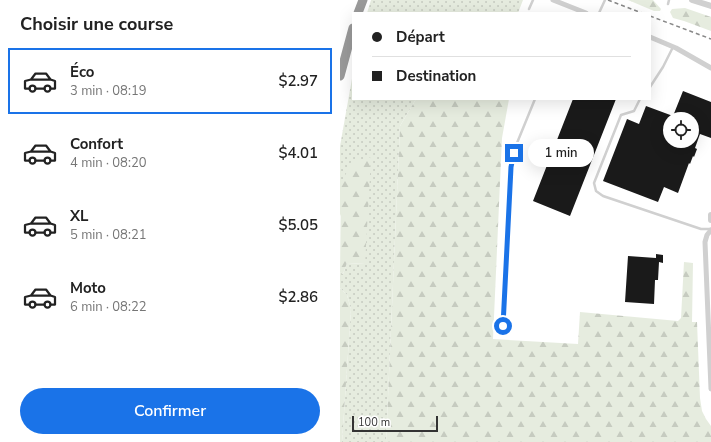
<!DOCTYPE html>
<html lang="fr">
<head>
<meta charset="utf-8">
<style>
  :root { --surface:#fff; --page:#f2f2f2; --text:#222; --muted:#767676; --line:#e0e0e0; --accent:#1a73e8 }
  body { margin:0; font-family:"Nunito Sans",sans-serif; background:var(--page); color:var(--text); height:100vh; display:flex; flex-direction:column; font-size:15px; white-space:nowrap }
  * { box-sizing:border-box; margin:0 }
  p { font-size:13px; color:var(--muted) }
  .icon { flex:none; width:22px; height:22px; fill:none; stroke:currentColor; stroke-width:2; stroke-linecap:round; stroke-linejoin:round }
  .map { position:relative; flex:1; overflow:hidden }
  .drawer { display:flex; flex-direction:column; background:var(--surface); width:340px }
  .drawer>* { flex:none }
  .top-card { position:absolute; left:12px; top:12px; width:299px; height:88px; border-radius:0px; box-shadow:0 4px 16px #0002; display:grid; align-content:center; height:88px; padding:0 20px; background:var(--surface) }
  .buttons { position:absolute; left:323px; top:112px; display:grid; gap:8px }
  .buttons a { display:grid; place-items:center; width:36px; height:36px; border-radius:50%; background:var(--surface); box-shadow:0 4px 16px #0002; font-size:20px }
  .scale { position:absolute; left:12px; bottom:10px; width:86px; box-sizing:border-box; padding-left:4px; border:2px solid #333; border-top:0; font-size:11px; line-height:14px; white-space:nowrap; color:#333; -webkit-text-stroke:3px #fff; paint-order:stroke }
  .end { position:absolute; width:18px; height:18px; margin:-9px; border:5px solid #1a73e8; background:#fff; box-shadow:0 0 0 2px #fff }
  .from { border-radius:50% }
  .bubble { position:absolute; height:28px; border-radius:14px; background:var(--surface); box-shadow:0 4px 16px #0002; font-size:13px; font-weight:600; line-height:28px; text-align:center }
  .top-card b { display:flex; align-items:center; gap:14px; height:38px; font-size:15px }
  .top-card b+b { border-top:1px solid var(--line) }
  .top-card i { width:10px; height:10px; background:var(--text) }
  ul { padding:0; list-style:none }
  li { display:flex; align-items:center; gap:12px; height:66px; margin:0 8px 6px; padding:0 12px; border:2px solid transparent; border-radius:0px }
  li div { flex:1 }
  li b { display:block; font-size:15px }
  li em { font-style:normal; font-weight:600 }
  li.on { border-color:var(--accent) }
  li>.icon { width:36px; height:36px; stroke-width:1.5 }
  h2 { padding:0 20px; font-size:18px; line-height:48px }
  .action { display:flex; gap:8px; margin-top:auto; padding:8px 20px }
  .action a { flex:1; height:46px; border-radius:24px; background:var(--accent); color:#fff; font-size:16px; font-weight:600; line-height:46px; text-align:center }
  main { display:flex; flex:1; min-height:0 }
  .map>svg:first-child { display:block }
</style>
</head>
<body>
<main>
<section class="drawer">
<h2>Choisir une course</h2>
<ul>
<li class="on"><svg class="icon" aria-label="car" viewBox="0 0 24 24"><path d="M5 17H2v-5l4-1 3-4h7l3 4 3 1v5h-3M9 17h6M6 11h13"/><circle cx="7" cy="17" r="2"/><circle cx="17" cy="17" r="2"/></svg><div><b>Éco</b><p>3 min · 08:19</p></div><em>$2.97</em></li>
<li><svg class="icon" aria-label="car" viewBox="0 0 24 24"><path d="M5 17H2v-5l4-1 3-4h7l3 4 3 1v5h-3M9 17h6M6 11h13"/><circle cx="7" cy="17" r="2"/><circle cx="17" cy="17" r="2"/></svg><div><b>Confort</b><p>4 min · 08:20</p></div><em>$4.01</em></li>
<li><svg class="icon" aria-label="car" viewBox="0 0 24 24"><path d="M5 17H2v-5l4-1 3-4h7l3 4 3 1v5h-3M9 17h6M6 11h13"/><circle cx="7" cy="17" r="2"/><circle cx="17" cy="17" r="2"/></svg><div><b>XL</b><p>5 min · 08:21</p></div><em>$5.05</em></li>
<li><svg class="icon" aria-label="car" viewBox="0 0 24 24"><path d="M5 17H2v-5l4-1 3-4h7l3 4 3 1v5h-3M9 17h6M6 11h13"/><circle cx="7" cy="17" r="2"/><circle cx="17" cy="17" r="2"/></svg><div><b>Moto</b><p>6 min · 08:22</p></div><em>$2.86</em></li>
</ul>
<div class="action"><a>Confirmer</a></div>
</section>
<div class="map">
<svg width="371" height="442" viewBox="0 0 371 442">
  <defs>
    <pattern id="green-dots" width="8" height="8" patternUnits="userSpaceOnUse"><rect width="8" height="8" fill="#e6ecdf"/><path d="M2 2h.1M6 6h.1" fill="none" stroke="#c6cbc0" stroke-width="1.8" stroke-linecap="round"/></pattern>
    <pattern id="forest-firs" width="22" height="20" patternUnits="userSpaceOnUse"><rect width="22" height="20" fill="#e6ecdf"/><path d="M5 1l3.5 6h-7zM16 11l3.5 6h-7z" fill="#c6cbc0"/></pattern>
  </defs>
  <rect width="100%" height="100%" fill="#fff"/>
  <!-- green -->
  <path fill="url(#green-dots)" d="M31,0H183L178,13H27Z
    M13,73V99H76L60,126L46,442H2L11,309L7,295L0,288V272L3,274L7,263L25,264L0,214V146Z"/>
  <!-- forest -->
  <path fill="url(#forest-firs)" d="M288,0H313L321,9L320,11H314Z
    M345,8L371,17V31L344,21L333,18L330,12L332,9Z
    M76,99H169L162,138L153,339L238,344L240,312L338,321L341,318L344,262L353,263L352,322H357L360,398L362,411L366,419L371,426V442H46L60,126Z
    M31,157L25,264L7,263L3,274L0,272L1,185L12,160L25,159Z
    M0,288L7,295L11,309L2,442H0Z"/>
  <!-- building -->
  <path fill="#1a1a1a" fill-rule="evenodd" d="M343,91L371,102V138L360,134L355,148L357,149L354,157L353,156L350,164L349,163L338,193L324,187L318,202L263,181L287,119L299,124L306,106L333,116ZM330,119H352V141H330Z
    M233,99H276L230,216L193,201Z
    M316,254L323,255V263L319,262L318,280H315L314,304L285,302L288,256L316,258Z"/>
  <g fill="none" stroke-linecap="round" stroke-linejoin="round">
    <!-- service -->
    <path stroke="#d0d0d0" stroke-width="2.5" d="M328,4L329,0
      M189,9L193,0
      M259,13L265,0
      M310,87L323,67L333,47
      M300,99L294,111L281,115L254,183L256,191L263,196L361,229H370
      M163,326L172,161L177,143L195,99"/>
    <!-- minor -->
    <path stroke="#d0d0d0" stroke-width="5" d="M213,0L246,13
      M310,37L336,48L371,68
      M371,230L367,235L365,242L371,389"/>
    <!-- tertiary -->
    <path stroke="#d0d0d0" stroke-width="6" d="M352,0L371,6
      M371,215V220"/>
    <!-- motorway -->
    <path stroke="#9a9a9a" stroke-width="9" d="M18,13L23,0
      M0,76L13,28"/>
    <!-- rail -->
    <path stroke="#888" stroke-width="1.5" stroke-dasharray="4 3" stroke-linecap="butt" d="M268,0L302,13
      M310,16L371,39"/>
  </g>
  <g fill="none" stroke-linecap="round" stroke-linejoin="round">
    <!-- route -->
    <path stroke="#1a73e8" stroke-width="5" d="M163,326L171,167L174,153"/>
  </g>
</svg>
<div class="buttons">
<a><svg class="icon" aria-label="locate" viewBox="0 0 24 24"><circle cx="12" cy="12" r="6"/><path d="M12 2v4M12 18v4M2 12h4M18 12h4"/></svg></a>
</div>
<div class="scale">100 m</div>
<i class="end from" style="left:163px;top:326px"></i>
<i class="end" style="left:174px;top:153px"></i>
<div class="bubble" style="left:188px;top:139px;width:66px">1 min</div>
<div class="top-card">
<b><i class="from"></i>Départ</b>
<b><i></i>Destination</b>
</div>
</div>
</main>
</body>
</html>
